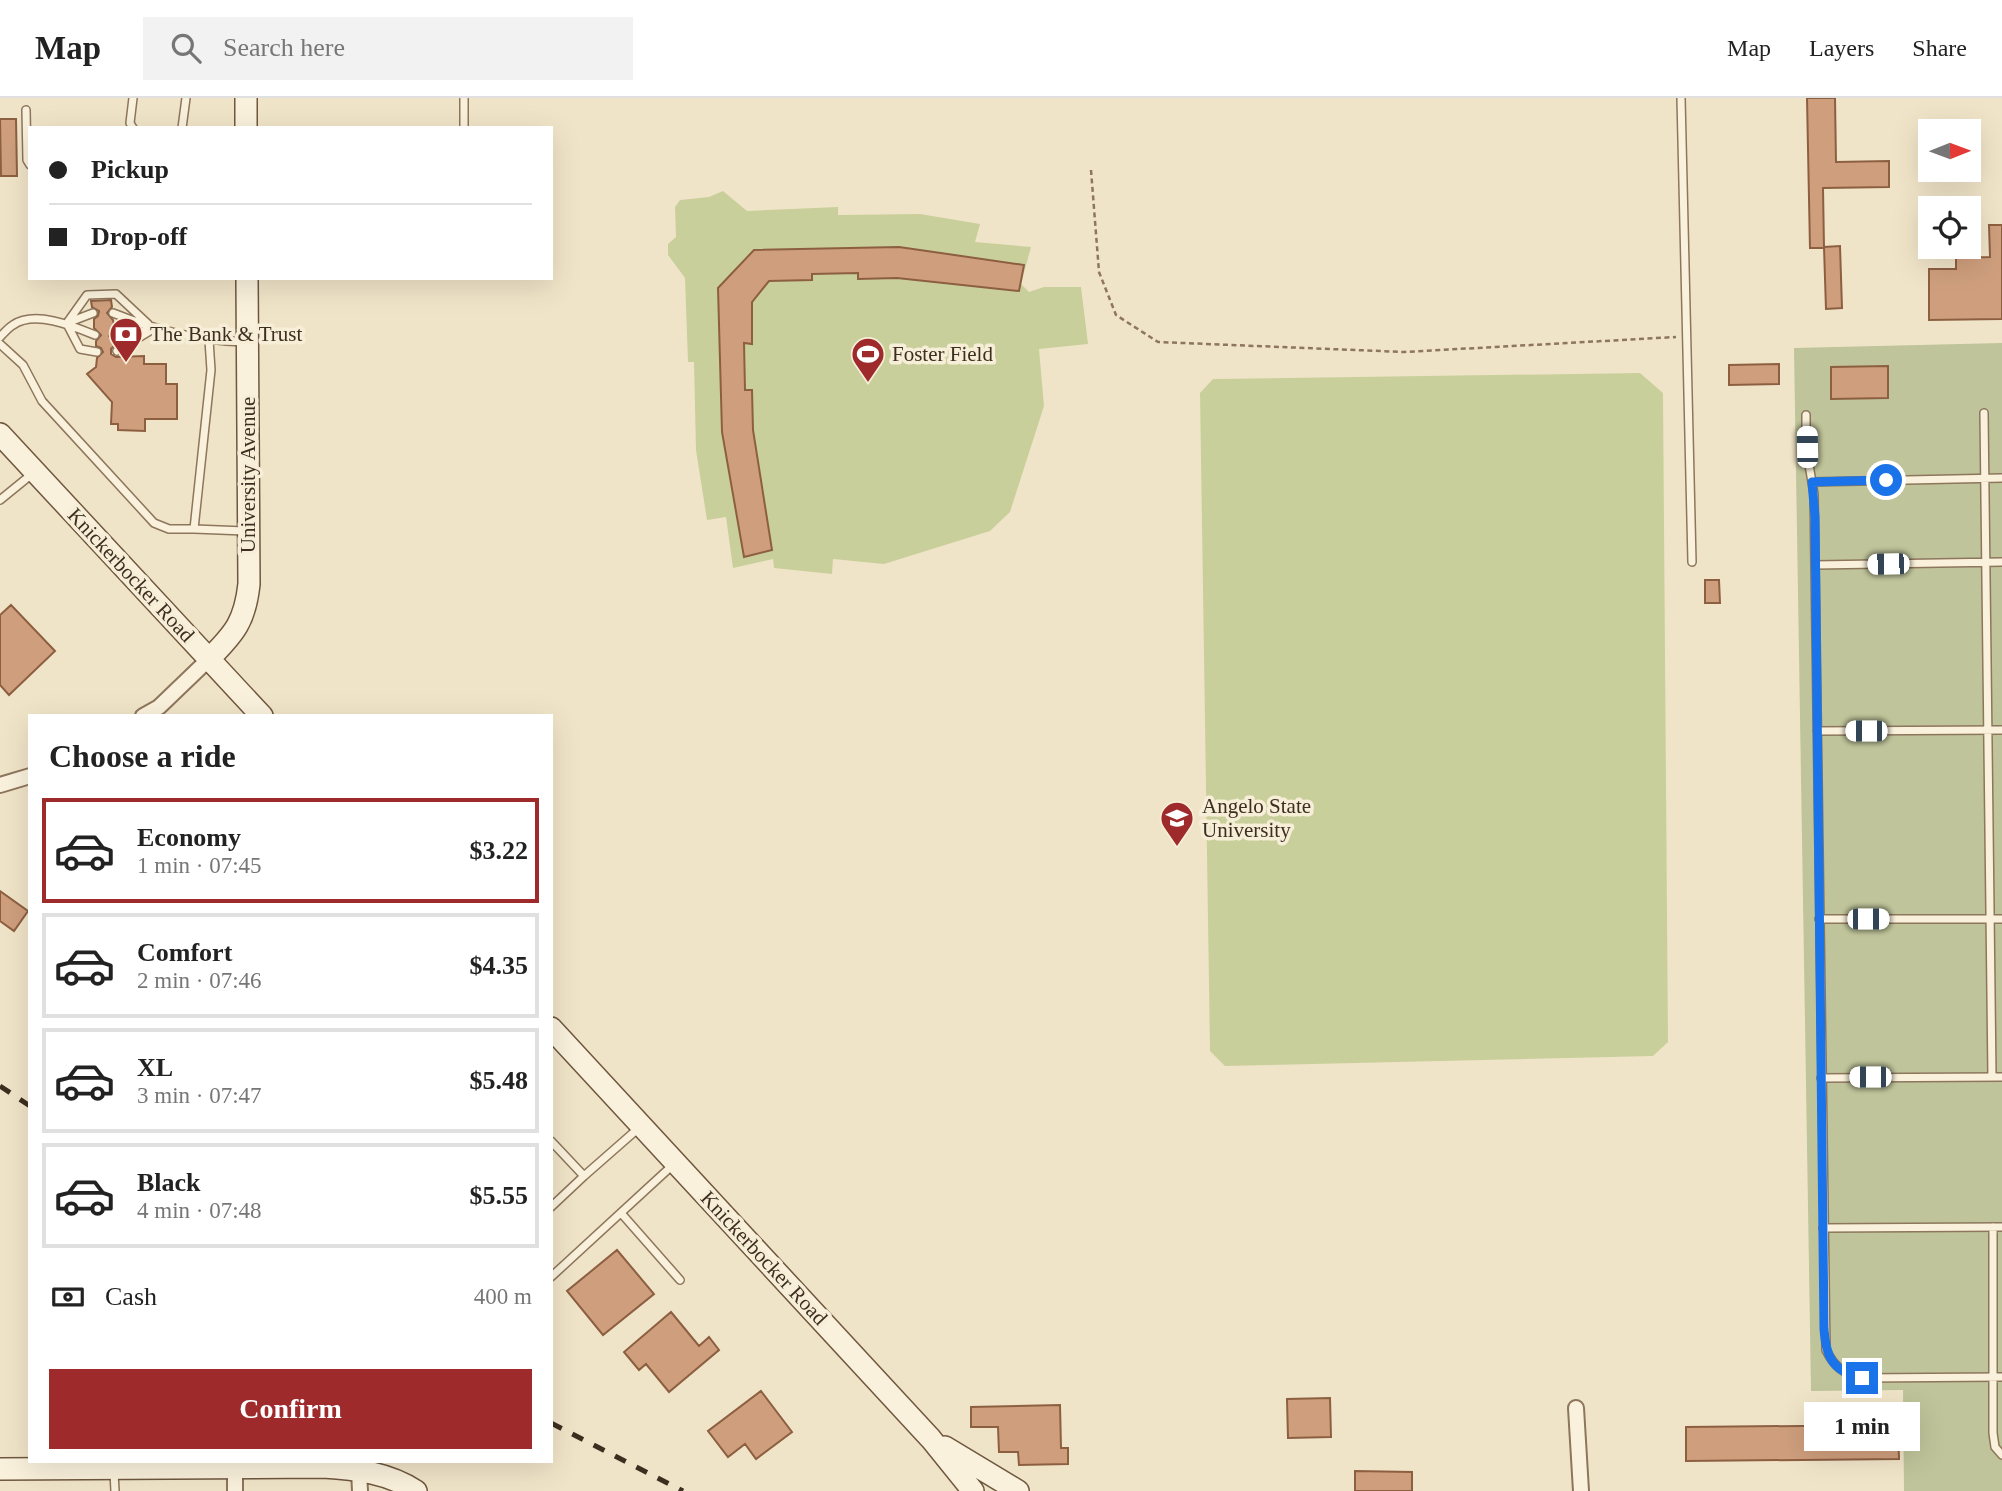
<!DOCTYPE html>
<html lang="en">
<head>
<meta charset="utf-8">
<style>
  :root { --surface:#fff; --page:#f2f2f2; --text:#222; --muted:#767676; --line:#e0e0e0; --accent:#9e2a2b }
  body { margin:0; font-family:"Times New Roman",serif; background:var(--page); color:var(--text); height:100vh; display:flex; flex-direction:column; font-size:26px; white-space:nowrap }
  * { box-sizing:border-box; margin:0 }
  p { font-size:23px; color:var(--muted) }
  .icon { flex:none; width:38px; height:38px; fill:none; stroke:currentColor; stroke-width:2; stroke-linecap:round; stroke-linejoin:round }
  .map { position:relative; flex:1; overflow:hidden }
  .side { position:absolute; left:28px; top:616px; width:525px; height:749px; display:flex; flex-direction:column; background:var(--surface); border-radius:0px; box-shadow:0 7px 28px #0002 }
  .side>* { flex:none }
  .banner { position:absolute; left:28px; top:28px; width:525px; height:154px; border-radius:0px; box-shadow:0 7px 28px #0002; display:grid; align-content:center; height:154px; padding:0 21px; background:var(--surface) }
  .needle { width:46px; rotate:89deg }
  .fabs { position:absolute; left:1918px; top:21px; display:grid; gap:14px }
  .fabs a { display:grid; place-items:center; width:63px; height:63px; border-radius:0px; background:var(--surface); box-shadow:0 7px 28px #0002; font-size:35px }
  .end { position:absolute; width:32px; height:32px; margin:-16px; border:9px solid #1a73e8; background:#fff; box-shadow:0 0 0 4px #fff }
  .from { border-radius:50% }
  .bubble { position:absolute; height:49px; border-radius:0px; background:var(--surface); box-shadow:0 7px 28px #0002; font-size:23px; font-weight:600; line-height:49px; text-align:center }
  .car { position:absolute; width:21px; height:42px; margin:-21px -10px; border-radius:9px; box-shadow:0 0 5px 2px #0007; background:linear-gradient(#fff 24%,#345 0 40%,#fff 0 76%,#345 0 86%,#fff 0) }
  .banner b { display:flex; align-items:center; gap:24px; height:66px; font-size:26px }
  .banner b+b { border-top:2px solid var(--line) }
  .banner i { width:18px; height:18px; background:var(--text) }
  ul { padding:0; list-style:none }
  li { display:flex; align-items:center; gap:21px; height:105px; margin:0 14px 10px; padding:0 7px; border:4px solid var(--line); border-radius:0px }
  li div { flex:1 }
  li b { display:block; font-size:26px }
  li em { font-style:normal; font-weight:600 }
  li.active { border-color:var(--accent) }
  li>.icon { width:63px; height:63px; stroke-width:1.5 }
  h2 { padding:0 21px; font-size:32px; line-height:84px }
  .pay { display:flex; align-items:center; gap:18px; height:77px; padding:0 21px; font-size:26px }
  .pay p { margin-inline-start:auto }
  .primary-button { display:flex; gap:14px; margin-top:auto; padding:14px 21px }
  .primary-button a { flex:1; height:80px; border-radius:0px; background:var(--accent); color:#fff; font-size:28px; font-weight:600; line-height:80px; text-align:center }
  header { display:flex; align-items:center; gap:42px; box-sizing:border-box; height:98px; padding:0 35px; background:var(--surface); border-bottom:2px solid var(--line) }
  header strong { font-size:33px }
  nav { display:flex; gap:38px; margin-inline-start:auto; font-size:24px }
  .search { width:490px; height:63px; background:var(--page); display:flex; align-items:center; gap:18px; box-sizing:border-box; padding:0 24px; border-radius:0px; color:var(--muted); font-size:26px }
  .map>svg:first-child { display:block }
</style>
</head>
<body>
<header>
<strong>Map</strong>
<div class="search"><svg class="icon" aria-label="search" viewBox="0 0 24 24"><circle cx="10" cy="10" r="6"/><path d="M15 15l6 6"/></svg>Search here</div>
<nav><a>Map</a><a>Layers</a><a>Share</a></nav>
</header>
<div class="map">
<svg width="2002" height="1393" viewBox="0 0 2002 1393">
  <rect width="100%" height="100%" fill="#f0e4c8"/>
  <!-- green -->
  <path fill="#c9cf9b" d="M723,93L747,113L838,109V117L920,116L980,126L975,144L1031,149L1021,186L1029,194L1044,189H1081L1088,246L1039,251L1044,308L1010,414L990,433L884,466L833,461L832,476L774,470L773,461L733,470L726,419L707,422L696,352L694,264H688L685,180L668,157V146L676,139L675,109L680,102L709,99Z
    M1640,275L1663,295L1668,944L1653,958L1225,968L1210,953L1200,295L1213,281Z"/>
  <!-- cemetery -->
  <path fill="#bfc49a" d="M2002,245V1393H1904L1903,1292L1811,1293L1794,250Z"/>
  <!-- building -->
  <path fill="#cf9f7d" stroke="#8d5f41" stroke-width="2" d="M1807,0H1835L1836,64L1889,63V89L1823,90L1824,150H1810Z
    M0,21H16L17,78H1Z
    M1989,127H2002V221L1929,222V171H1956V160L1990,159Z
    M1840,148L1842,210L1826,211L1824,149Z
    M899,149L1024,167L1019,193L897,180L858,181V175L812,176V182L769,183L752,204V246L744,245L745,292H752L753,332L772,452L744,459L722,334L718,190L754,152Z
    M111,202L112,209L107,215L113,222L115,232L111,234L109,238L116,246L111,251V256L116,259L144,258V266H166V286H177V321H145V333L118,332V326H111L112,304L87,276L96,269L97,260L103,254L101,250L96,248V243L101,237L94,230V221L98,218L99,213L92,209L91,203Z
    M1779,266V286L1729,287V267Z
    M1888,268V300L1831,301V269Z
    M1705,482H1719L1720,505H1705Z
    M11,507L55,553L9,597L0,587V517Z
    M0,793L28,813L14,833L0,823Z
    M617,1152L654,1196L603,1237L567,1193Z
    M671,1214L699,1248L709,1239L719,1252L669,1294L646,1266L639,1272L624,1254Z
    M761,1293L792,1334L756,1361L745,1346L728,1359L708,1333Z
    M1330,1300L1331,1339L1288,1340L1287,1301Z
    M1060,1307L1061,1350H1068V1366L1019,1367L1018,1354H999L998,1329H971V1309Z
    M1898,1327L1899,1361L1686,1363V1329Z
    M1355,1373L1412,1374V1393H1355Z"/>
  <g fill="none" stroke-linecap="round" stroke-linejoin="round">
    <defs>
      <path id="lane" d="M464,0V30
        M1681,0L1692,464
        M26,12L27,62L30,67
        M133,30L130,25L133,0
        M182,30L186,0
        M113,215C158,233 195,242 244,244
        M67,225L87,197L116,196L148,226
        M67,225L93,215
        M67,226L80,251L97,254
        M115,238L149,232
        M0,239C4,235 8,230 13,227C35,212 73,228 95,237
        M209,242L211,272L194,431L245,433
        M0,246L23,267L42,303L154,425L169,431H194
        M117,253L153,231
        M1984,315L1992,979
        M1806,317V349L1814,396L1826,1252C1834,1268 1843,1276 1862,1280L2002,1279
        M1812,384L2002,380
        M0,402L32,376
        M1815,467L2002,464
        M1817,633L2002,632
        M1819,821H2002
        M1821,980L2002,979
        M551,1043L584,1078L641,1028
        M551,1109L584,1078
        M621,1115L680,1182
        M1993,1129V1335L1995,1349L2002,1357
        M1823,1130L2002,1129
        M551,1179L675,1065
        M114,1374L115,1393"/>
      <path id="street" d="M143,618L159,609L209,561
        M0,687L30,678
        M1576,1310L1581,1393
        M235,1369V1393
        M359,1372L360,1393"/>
      <path id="secondary" d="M246,0V30
        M0,336L262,618
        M209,561C235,535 245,523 249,486L247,180
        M551,930L931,1341L973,1393
        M945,1349L1018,1393
        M0,1371L323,1369C357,1371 388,1375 416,1393"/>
    </defs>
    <!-- lane casing -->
    <use href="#lane" stroke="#8d765c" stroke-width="10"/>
    <!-- street casing -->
    <use href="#street" stroke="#8d765c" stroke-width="18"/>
    <!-- secondary casing -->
    <use href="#secondary" stroke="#6f573f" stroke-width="24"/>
    <!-- path -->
    <path stroke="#8d765c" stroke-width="2.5" stroke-dasharray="5 3.5" stroke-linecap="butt" d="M1091,72L1099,174L1116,217L1158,244L1404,254L1676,239"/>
    <!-- lane -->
    <use href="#lane" stroke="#faf1dc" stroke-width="7"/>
    <!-- street -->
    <use href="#street" stroke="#faf1dc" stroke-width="14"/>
    <!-- secondary -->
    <use href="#secondary" stroke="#faf1dc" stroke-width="21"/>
    <!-- rail -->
    <path stroke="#3d2e20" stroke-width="5" stroke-dasharray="12 12" stroke-linecap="butt" d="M0,988L30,1008
      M551,1325L683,1393"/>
  </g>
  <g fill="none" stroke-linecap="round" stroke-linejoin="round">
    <!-- route -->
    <path stroke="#1a73e8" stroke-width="9" d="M1862,1280C1832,1273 1826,1259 1824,1231L1815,419L1812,384L1886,382"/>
  </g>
  <!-- icons -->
  <defs>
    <symbol id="bank-pin" viewBox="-11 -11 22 30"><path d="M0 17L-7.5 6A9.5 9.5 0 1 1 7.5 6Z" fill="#9e2a2b" stroke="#f7eed8"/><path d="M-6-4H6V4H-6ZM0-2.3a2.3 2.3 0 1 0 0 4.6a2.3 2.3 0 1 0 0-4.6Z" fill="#fff"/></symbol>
    <symbol id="stadium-pin" viewBox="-11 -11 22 30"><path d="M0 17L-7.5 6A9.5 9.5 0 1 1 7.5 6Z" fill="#9e2a2b" stroke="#f7eed8"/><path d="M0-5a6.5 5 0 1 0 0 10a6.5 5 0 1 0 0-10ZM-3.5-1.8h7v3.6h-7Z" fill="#fff"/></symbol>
    <symbol id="university-pin" viewBox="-11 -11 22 30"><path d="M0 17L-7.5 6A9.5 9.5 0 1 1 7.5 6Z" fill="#9e2a2b" stroke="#f7eed8"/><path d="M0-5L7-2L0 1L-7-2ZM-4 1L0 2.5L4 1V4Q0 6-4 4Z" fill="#fff"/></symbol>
  </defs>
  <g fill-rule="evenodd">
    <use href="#bank-pin" x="107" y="217" width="38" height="52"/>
    <use href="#stadium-pin" x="849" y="237" width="38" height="52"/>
    <use href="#university-pin" x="1158" y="701" width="38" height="52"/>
  </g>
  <g text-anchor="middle" stroke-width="7" stroke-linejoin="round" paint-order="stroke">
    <!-- poi labels -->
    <g font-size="21" fill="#3d2e20" stroke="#f7eed8" text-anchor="start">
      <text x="150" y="243">The Bank &amp; Trust</text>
      <text x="892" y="263">Foster Field</text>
      <text x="1202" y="715">Angelo State<tspan x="1202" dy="24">University</tspan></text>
    </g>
    <!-- street labels -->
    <g font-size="21" fill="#3d2e20" stroke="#f7eed8">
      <text transform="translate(248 377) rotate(-90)" y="7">University Avenue</text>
      <text transform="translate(131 477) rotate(47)" y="7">Knickerbocker Road</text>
      <text transform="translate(764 1160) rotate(47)" y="7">Knickerbocker Road</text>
    </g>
  </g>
</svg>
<div class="fabs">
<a><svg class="needle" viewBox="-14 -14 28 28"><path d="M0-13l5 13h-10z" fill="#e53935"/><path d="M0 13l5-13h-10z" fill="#767676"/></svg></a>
<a><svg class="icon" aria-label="locate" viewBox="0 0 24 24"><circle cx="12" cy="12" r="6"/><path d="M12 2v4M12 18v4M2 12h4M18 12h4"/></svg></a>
</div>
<i class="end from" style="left:1886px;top:382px"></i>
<i class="end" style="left:1862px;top:1280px"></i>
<div class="bubble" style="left:1804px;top:1304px;width:116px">1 min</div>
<i class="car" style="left:1807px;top:349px;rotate:359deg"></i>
<i class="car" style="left:1888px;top:466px;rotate:269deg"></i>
<i class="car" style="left:1866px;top:633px;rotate:270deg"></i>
<i class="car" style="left:1868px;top:821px;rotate:90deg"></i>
<i class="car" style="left:1870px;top:979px;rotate:270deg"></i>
<div class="banner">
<b><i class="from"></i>Pickup</b>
<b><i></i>Drop-off</b>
</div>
<section class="side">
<h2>Choose a ride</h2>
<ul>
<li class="active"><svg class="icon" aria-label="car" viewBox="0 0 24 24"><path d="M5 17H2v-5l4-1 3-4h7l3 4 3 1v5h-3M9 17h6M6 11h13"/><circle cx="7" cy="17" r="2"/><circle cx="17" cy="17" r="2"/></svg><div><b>Economy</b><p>1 min · 07:45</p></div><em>$3.22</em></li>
<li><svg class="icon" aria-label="car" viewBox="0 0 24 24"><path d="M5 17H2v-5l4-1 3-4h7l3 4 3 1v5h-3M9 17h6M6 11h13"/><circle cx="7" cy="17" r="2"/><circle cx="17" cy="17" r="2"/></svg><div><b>Comfort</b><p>2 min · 07:46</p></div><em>$4.35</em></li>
<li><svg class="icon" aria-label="car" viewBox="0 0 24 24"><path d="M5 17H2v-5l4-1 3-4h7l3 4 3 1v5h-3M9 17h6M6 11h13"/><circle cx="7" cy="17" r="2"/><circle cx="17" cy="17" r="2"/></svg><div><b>XL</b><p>3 min · 07:47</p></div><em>$5.48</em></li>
<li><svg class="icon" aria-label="car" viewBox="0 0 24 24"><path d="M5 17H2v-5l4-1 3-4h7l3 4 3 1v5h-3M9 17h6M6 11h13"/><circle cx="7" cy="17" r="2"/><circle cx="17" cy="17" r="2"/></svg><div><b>Black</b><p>4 min · 07:48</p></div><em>$5.55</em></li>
</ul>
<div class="pay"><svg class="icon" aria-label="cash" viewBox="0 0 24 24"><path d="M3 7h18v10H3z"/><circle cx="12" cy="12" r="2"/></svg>Cash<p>400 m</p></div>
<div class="primary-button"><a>Confirm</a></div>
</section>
</div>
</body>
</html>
